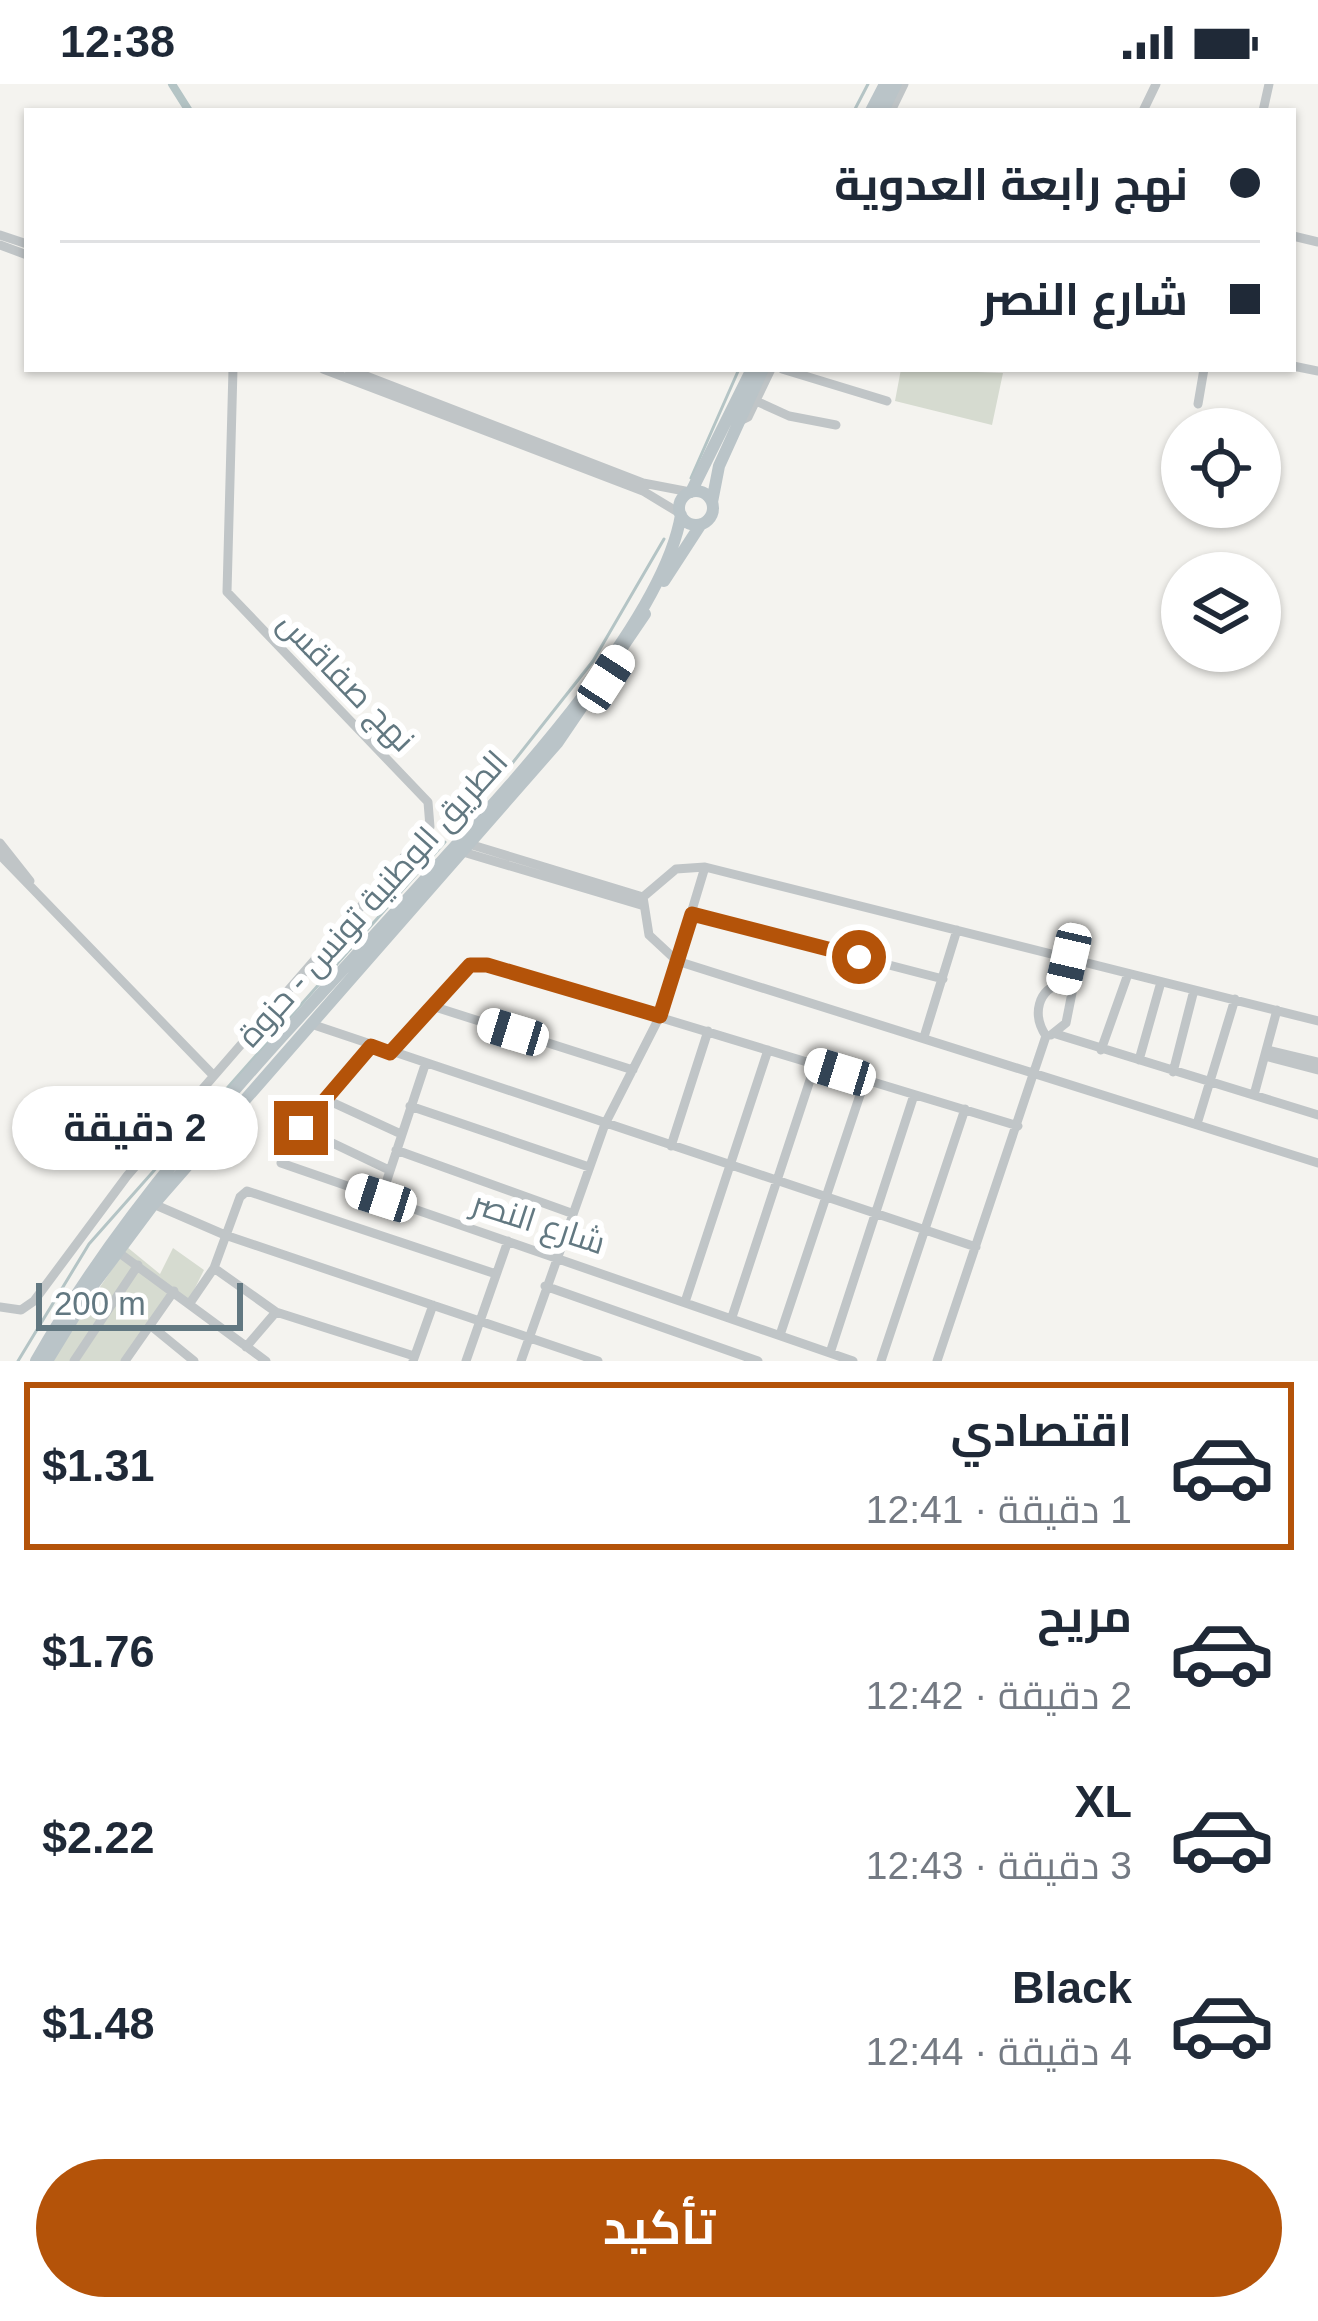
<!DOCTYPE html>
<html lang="ar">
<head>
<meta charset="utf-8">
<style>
  :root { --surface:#fff; --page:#f6f6f7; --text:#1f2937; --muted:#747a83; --line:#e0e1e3; --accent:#b45309 }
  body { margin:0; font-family:Arial,Cairo,sans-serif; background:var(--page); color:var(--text); direction:rtl; height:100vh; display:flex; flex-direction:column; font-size:45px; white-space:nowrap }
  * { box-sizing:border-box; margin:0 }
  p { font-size:39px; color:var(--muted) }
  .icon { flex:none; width:66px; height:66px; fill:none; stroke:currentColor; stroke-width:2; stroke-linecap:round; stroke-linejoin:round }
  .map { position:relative; height:1277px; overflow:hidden; direction:ltr }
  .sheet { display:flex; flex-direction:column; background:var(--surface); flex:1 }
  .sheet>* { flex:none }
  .top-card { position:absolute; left:24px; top:24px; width:1272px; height:264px; border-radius:0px; box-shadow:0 3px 9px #0004; direction:rtl; display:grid; align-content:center; height:264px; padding:0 36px; background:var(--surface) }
  .tools { position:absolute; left:1161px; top:324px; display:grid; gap:24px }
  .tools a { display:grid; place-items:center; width:120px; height:120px; border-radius:50%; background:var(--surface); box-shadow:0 3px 9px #0004; font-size:60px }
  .scale { position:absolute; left:36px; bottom:30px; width:207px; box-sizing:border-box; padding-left:12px; border:6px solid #627881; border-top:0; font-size:33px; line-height:42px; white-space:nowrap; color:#627881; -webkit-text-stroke:9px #fff; paint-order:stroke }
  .end { position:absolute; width:54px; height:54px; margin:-27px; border:15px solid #b45309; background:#fff; box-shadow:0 0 0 6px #fff }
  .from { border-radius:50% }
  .bubble { position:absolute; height:84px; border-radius:42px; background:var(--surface); box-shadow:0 3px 9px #0004; font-size:39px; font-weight:700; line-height:84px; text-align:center; direction:rtl }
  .car { position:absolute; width:36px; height:72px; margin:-36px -18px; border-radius:15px; box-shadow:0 0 9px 3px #0007; background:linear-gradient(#fff 24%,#345 0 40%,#fff 0 76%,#345 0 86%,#fff 0) }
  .top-card b { display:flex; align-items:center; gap:42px; height:114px; font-size:45px }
  .top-card b+b { border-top:3px solid var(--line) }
  .top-card i { width:30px; height:30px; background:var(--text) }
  ul { padding:21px 0 0; list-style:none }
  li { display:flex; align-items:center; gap:36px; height:168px; margin:0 24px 18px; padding:0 12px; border:6px solid transparent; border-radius:0px }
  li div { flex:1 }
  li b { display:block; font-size:45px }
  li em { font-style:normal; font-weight:700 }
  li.active { border-color:var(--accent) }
  li>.icon { width:108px; height:108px; stroke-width:1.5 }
  .action { display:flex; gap:24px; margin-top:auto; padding:24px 36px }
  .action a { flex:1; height:138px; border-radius:72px; background:var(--accent); color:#fff; font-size:48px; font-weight:700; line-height:138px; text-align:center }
  .status { display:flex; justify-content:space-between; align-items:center; height:84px; padding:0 60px; background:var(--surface); direction:ltr }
  .status svg { height:33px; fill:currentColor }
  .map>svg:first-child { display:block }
</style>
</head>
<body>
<div class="status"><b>12:38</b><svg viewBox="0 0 49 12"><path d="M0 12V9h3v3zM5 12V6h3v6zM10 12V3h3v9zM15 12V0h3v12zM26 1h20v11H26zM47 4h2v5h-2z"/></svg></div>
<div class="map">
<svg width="1318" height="1277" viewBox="0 0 1318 1277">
  <rect width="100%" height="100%" fill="#f4f3ef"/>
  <!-- green -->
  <path fill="#d6dbd0" d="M901,285L1003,289L992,341L895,317Z
    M127,1163L160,1190L173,1164L204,1186L187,1220L175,1213L124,1277H50Z"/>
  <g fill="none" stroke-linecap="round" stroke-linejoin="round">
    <!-- stream -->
    <path stroke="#b4c4c5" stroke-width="3" d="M854,27L868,0
      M691,394L739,285
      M499,696L593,577L664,455
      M18,1277L89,1160L445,758"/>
    <!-- canal -->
    <path stroke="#b4c4c5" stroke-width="8" d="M172,0L189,27"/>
    <!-- minor -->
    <path stroke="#c0c5c7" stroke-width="9" d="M891,27L904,0
      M1143,27L1156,0
      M1263,27L1269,0
      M0,151L27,160
      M1293,152L1318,158
      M0,161L27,171
      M1293,282L1318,287
      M323,285L643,407L681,430
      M348,285L643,399L690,408
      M782,285L887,317
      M756,317L789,332L836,341
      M1198,320L1204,285
      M738,338L748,333L771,285
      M0,759L30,797
      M469,760L643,813
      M463,768L641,821
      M0,771L213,991
      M643,813L649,851L677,877L1318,1079
      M643,813L676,785L705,783L1318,937
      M692,830L943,895
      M432,922L633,986
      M311,940L976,1163
      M1056,950L1318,1031
      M1051,951L1066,939L1072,909L1063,899L1069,875
      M924,953L957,846
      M371,962L290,1057L281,1079L853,1277
      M1101,966L1128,890
      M1267,966L1318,978
      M390,969L470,881H487L1018,1042
      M1265,972L1318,986
      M1139,976L1161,898
      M1173,988L1194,906
      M1254,1011L1277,926
      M325,1015L401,1050
      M410,1022L589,1083
      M1197,1040L1235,915
      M301,1044L389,1086
      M671,1062L708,947
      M396,1066L571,1129
      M381,1114L425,981
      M151,1119L225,1151L598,1277
      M118,1168L266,1277
      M214,1184L276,1228L414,1272
      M545,1202L758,1277
      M686,1215L768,966
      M190,1219L214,1184L240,1113L247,1107L496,1190
      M0,1223L21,1226L34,1217L127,1092L430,743L428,718L227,508L233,285
      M732,1233L815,981
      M150,1241L194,1277
      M780,1251L865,996
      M246,1263L276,1228
      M830,1269L914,1011
      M74,1277L138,1181
      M125,1277L174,1207
      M413,1277L433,1221
      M466,1277L508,1157
      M521,1277L605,1040L660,932L705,783
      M881,1277L965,1025
      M937,1277L1046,952C1032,931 1037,905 1063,899"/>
    <!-- major -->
    <path stroke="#bac4c8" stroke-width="12" d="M871,27L885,0
      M883,27L896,0
      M679 424a17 17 0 1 1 34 0a17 17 0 1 1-34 0Z
      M691,408L752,285
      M712,418L719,382L763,285
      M664,497L701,440
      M36,1277C136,1100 284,952 420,801C497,716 662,543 681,431
      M47,1277L94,1200L153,1121L558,658L645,530"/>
  </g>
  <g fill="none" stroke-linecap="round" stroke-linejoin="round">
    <!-- route -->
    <path stroke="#b45309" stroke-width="15" d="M301,1044L371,962L390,969L470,881H487L660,932L692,830L859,873"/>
  </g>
  <g text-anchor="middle" stroke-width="12" stroke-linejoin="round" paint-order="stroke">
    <!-- street labels -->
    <g font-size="33" fill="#627881" stroke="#fff">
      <text transform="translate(347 597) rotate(46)" y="12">نهج صفاقس</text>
      <text transform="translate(372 814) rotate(-48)" y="12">الطريق الوطنية تونس - حزوة</text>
      <text transform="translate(539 1138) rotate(18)" y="12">شارع النصر</text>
    </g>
  </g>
</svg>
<div class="tools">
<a><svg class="icon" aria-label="locate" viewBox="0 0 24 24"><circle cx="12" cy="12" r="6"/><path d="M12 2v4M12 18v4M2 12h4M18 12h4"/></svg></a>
<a><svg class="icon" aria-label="layers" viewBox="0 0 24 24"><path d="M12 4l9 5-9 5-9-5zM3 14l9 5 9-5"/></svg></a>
</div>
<div class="scale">200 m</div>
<i class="end from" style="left:859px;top:873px"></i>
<i class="end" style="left:301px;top:1044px"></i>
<div class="bubble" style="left:12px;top:1002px;width:246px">2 دقيقة</div>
<i class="car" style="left:606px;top:595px;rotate:33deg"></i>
<i class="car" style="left:1069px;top:875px;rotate:193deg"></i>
<i class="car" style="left:513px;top:948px;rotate:287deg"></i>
<i class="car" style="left:840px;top:988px;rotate:287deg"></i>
<i class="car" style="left:381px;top:1114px;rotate:288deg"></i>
<div class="top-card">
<b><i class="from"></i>نهج رابعة العدوية</b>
<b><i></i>شارع النصر</b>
</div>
</div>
<section class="sheet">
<ul>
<li class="active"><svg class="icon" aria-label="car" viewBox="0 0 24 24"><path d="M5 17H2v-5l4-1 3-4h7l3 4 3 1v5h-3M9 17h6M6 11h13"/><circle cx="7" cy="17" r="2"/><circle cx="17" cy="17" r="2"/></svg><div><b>اقتصادي</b><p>1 دقيقة · 12:41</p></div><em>$1.31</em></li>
<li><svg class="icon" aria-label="car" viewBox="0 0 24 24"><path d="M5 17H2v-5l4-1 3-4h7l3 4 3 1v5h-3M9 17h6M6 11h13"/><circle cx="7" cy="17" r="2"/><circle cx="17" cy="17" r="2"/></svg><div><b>مريح</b><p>2 دقيقة · 12:42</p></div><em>$1.76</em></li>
<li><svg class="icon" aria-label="car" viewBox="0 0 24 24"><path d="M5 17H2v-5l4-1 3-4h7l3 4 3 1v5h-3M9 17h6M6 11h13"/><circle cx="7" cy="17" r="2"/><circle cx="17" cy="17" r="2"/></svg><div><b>XL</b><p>3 دقيقة · 12:43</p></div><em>$2.22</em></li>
<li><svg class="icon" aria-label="car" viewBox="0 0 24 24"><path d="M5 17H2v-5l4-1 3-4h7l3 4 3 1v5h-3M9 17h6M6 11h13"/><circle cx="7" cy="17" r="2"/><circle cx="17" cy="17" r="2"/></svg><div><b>Black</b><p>4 دقيقة · 12:44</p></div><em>$1.48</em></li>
</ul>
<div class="action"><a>تأكيد</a></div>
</section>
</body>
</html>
